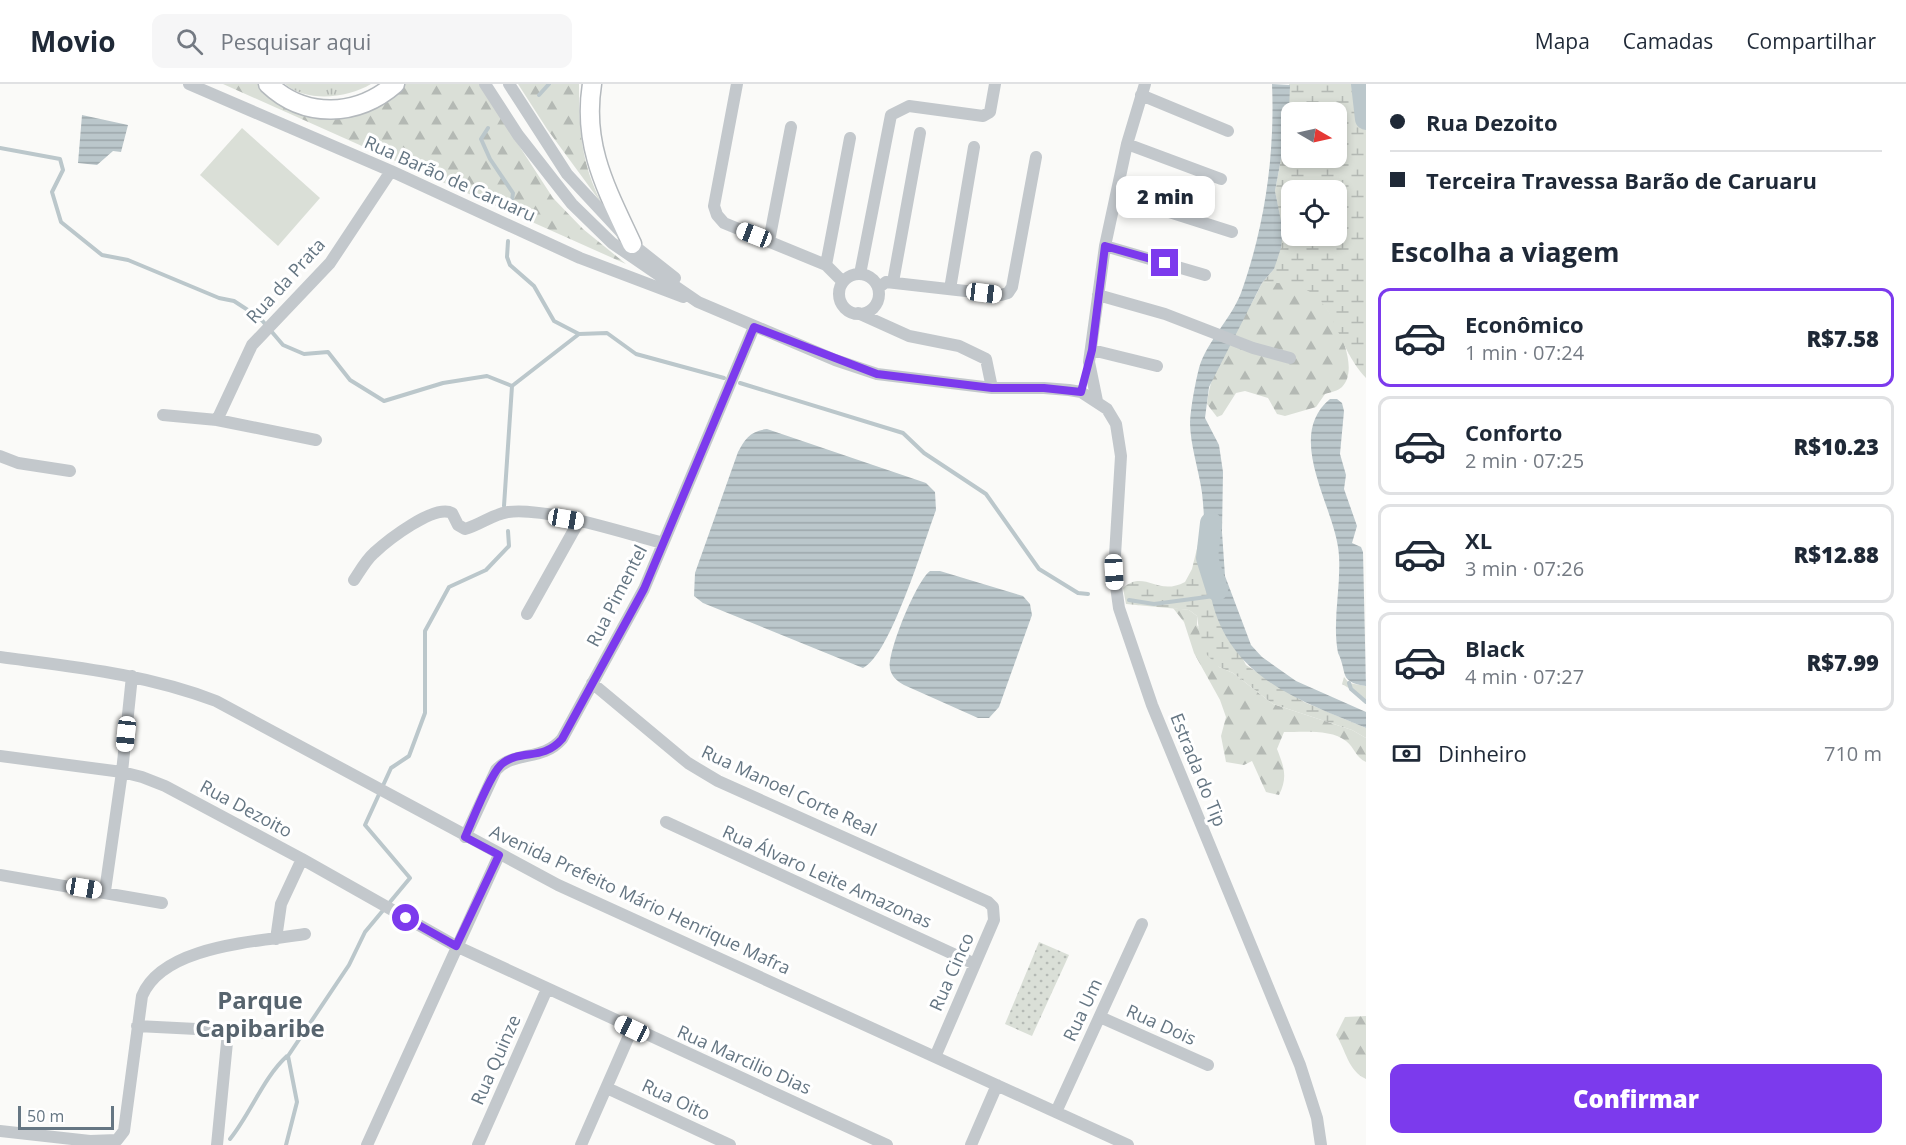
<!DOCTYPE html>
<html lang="pt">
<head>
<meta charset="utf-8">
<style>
  :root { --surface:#fff; --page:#f6f6f7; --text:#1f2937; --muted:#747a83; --line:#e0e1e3; --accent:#7c3aed }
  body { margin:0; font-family:"Open Sans",sans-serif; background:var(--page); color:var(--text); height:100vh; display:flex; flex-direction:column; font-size:22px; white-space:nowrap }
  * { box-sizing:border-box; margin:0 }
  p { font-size:20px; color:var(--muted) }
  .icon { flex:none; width:33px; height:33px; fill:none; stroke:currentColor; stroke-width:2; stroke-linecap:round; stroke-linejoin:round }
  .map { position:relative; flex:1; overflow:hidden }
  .details { display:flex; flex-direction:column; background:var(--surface); width:540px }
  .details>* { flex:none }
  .banner { display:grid; align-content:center; height:132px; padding:0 24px; background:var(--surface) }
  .needle { width:39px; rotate:99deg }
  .controls { position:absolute; left:1281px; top:18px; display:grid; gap:12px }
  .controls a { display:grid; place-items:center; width:66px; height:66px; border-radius:12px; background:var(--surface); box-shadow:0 3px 9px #0003; font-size:30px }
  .scale { position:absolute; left:18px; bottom:15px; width:96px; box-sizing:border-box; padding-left:6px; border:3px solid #657683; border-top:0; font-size:16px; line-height:21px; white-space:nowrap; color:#657683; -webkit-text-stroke:4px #fff; paint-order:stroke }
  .end { position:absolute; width:27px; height:27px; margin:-14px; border:8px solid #7c3aed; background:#fff; box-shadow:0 0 0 3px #fff }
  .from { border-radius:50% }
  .bubble { position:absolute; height:42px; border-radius:12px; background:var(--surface); box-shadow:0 3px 9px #0003; font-size:20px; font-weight:800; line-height:42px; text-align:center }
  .car { position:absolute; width:18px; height:36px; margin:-18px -9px; border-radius:8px; box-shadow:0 0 4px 2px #0007; background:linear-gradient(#fff 24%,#345 0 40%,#fff 0 76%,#345 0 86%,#fff 0) }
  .banner b { display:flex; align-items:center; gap:21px; height:57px; font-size:22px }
  .banner b+b { border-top:2px solid var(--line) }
  .banner i { width:15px; height:15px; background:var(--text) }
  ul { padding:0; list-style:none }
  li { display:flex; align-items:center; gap:18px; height:99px; margin:0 12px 9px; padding:0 12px; border:3px solid var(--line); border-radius:12px }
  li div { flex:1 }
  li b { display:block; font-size:22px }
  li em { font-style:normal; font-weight:800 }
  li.current { border-color:var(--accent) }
  li>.icon { width:54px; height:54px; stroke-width:1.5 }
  h2 { padding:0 24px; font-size:27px; line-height:72px }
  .pay { display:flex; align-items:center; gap:15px; height:66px; padding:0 24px; font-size:22px }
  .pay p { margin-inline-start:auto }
  .primary-button { display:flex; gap:12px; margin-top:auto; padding:12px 24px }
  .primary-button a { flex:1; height:69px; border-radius:12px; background:var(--accent); color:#fff; font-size:24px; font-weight:800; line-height:69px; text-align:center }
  header { display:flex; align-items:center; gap:36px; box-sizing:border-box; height:84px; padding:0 30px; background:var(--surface); border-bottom:2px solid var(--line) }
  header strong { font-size:28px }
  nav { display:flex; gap:33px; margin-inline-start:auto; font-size:21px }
  .search { width:420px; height:54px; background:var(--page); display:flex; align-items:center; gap:15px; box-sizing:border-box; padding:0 21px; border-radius:12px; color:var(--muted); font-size:22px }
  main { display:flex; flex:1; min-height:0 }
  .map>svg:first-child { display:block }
</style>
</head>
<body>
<header>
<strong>Movio</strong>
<div class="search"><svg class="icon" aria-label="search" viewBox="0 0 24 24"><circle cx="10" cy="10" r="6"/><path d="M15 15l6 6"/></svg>Pesquisar aqui</div>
<nav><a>Mapa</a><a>Camadas</a><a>Compartilhar</a></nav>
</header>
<main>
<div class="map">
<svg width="1366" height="1061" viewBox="0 0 1366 1061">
  <defs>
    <pattern id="grass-tufts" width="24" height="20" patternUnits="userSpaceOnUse" patternTransform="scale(1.5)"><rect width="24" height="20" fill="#dadfd7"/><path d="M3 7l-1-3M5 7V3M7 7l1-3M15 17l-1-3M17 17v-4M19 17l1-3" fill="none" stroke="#b4b9b4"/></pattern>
    <pattern id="forest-firs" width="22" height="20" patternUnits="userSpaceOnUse" patternTransform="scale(1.5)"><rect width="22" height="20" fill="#dadfd7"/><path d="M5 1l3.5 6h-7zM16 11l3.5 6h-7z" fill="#b4b9b4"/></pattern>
    <pattern id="wetland-marsh" width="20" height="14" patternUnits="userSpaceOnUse" patternTransform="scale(1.5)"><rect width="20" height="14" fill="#dadfd7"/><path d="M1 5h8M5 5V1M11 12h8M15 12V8" fill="none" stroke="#b4b9b4"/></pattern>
    <pattern id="park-dots" width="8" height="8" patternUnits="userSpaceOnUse" patternTransform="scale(1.5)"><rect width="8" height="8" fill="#dadfd7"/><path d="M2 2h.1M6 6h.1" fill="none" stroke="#b4b9b4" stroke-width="1.8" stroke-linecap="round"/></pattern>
    <pattern id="water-rules" width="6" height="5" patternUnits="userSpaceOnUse" patternTransform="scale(1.5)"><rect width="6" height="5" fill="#bbc7cb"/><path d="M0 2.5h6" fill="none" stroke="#9ca6aa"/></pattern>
  </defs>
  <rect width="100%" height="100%" fill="#fafaf8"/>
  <!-- grass -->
  <path fill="url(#grass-tufts)" d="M285,0H371C348,14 307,19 285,0Z"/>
  <!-- forest -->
  <path fill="url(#forest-firs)" d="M223,0H259L306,27L403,0H479L553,114L583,145L626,180Z
    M518,0H579C579,46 581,79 602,120L547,45Z
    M1285,197C1292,200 1305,201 1311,206C1330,221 1363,282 1342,303C1338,307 1331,308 1325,310L1316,323L1285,332L1277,330L1268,314L1245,307L1236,309L1222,331L1217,333L1207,320C1211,277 1244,238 1262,199Z
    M1173,524L1189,526L1197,532V541L1219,583L1233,589L1273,620L1352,646L1366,654V678C1355,673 1355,664 1346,657C1332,645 1302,648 1284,648L1277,665C1284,683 1288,693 1279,711L1266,708L1252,677L1244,681L1226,678L1221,652L1226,633L1220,616L1194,569L1184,538Z
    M1366,932V995C1348,987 1346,966 1336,951L1345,933Z"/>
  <!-- wetland -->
  <path fill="url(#wetland-marsh)" fill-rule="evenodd" d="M1289,0H1353L1360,13L1366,10V294C1326,250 1341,194 1262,199L1274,185L1280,134L1275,107L1281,75L1286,64L1283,43L1289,27ZM1292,28H1336V74H1292ZM1292,106H1336V152H1292Z
    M1204,436L1211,513L1246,581L1304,618L1366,644V654L1352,646L1273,620L1233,589L1219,583L1207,571L1201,560L1197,532L1189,526L1126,520L1123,504C1145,485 1157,513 1185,498L1192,485Z
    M1344,593L1349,599L1366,602V618L1357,609L1342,600Z"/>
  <!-- park -->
  <path fill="url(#park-dots)" d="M1039,858L1069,871L1032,952L1005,940Z"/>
  <!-- pitch -->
  <path fill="#dadfd7" d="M242,44L320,114L278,162L200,91Z"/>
  <!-- water -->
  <path fill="url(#water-rules)" d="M1272,0L1290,1L1289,27L1283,43L1286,64L1281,75L1275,107L1283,147L1281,164L1274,185L1262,199L1209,303L1205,334L1219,361L1223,388L1222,448L1225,492L1251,561L1262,573L1296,597L1366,628V644C1299,616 1229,594 1211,513C1204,480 1206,443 1202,409C1199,386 1190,361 1190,338C1191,322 1195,300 1199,284C1207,257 1231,235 1241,209C1265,142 1275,70 1272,0Z
    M82,31L128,41L121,68L113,67L97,81L78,79Z
    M1330,315H1337L1342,319L1344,327L1340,370L1346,391L1344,405L1357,442L1352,459L1361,463L1363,468L1366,602C1338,598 1348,589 1338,569C1332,537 1341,504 1339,472C1337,425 1283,354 1330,315Z
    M767,345L926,399L935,408L936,426C924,458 890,572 863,584L703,519L694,512L695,489L738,368C745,355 750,347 767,345Z
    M930,487H940L1023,512L1030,520L1032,531L999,623L989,634H978L904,601C897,597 892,593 890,585C887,568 917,496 930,487Z"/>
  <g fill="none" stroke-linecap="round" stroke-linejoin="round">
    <!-- stream -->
    <path stroke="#bbc7cb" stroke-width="4" d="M539,11L549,0
      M488,44L481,55L490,75L513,109L512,116
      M0,64L60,75L63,86L52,108L61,138L102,171L128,176L219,214L234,217L260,234L283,261L304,270L328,268L350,296L384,317L443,299L487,292L512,302L579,250L607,249L636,270L724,294
      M508,157L507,173L510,181L534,202L554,237L579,250
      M740,299L903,349L924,369L986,410L1039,485L1078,509L1088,510
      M504,422L512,302
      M1129,516L1154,520L1214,512
      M1349,599L1351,605L1366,618
      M230,1055C251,1029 263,994 287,972
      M286,1061L297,1018L288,972L349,881L365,848L410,794L365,741L391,684L409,672L425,629V547L449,503L486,486L509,462L508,447"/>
    <!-- river -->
    <path stroke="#bbc7cb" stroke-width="22" d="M1362,0L1366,35
      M1211,439L1207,474L1217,506"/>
    <defs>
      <path id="highway" d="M268,0C305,35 357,33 395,0
        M592,0C582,62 607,106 632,160"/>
    </defs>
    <!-- highway casing -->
    <use href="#highway" stroke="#b4b9bd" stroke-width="21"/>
    <!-- minor -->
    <path stroke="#c3c8cc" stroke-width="12" d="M189,0L391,87L580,174L683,213
      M485,0L518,51L572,120L612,159L698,218L835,276L877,290L992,304H1044L1069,306L1081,308L1107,325L1116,340L1121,372L1114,488L1119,524L1152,621L1300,981L1317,1034L1321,1061
      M509,0L567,90L632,160L675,194
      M737,0L714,122L717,131L724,139L826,181L843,198
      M1141,11L1228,47
      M1127,60L1221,95
      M1116,111L1232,148
      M769,157L791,43
      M1105,162L1205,191
      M826,181L850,54
      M860,190L891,31L909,22L983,32L990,28L995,0
      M839 210a20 20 0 1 1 40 0a20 20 0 1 1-40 0Z
      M893,198L920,49
      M878,204L886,198L1001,211L1008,209L1012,203L1036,73
      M950,205L974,63
      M1098,211L1165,230L1253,264L1290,274
      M858,229L909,252L959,262L986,275L992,304
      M1092,266L1157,282
      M1097,317L1089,278L1105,162L1127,60L1145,0
      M163,331L217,336L316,356
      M217,336L252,261L330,179L391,87
      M0,372L18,379L70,387
      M354,496C360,487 366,476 374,469C388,456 434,420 452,429L458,441L465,445C480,441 493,430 508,428C546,423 624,449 663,459
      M527,530L579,437
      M0,573C74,583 146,590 216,617L558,801L1128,1061
      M592,599L688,679L718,697L988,818L993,823L994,836L935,973
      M0,672L122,688L142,693L165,702L302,775L456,862L887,1061
      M666,738L975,880
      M465,753L496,686C515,666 542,678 562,655L644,505L754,243
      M0,791L162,819
      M105,807L122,688L132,592
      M276,855L281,820L302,775
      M1100,933L1208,981
      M137,942L276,949
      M607,1004L730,1061
      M1056,1028L1142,840
      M0,1047L90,1057L117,1056L124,1047L142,912C163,861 257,858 305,850
      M217,1061L228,948
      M367,1061L499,771
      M478,1061L547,905
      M581,1061L632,945
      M971,1061L997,1001"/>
    <!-- highway -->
    <use href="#highway" stroke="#fff" stroke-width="18"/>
  </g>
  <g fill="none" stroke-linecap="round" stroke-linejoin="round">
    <!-- route -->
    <path stroke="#7c3aed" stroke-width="8" d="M406,834L456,862L499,771L465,753C472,738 491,687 503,679C522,665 543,677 562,655L644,505L754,243L877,290L992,304H1044L1081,308L1092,266L1105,162L1165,179"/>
  </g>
  <g text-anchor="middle" stroke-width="6" stroke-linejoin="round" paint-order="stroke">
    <!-- street labels -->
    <g font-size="18" fill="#657683" stroke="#fff">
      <text transform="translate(450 95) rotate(24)" y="6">Rua Barão de Caruaru</text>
      <text transform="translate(286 197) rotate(-48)" y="6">Rua da Prata</text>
      <text transform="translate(617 512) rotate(-63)" y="6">Rua Pimentel</text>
      <text transform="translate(1198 686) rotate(68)" y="6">Estrada do Tip</text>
      <text transform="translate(789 707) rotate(25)" y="6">Rua Manoel Corte Real</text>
      <text transform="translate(246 725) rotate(28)" y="6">Rua Dezoito</text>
      <text transform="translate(827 793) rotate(24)" y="6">Rua Álvaro Leite Amazonas</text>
      <text transform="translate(640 816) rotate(25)" y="6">Avenida Prefeito Mário Henrique Mafra</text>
      <text transform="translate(952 888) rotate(-66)" y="6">Rua Cinco</text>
      <text transform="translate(1083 926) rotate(-65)" y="6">Rua Um</text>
      <text transform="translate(1161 941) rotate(24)" y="6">Rua Dois</text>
      <text transform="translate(496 976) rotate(-66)" y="6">Rua Quinze</text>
      <text transform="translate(744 976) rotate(24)" y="6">Rua Marcilio Dias</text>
      <text transform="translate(676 1016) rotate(25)" y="6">Rua Oito</text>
    </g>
    <!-- district labels -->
    <g font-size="24" font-weight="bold" fill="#57646e" stroke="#fff">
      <text x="260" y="925">Parque<tspan x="260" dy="28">Capibaribe</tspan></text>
    </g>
  </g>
</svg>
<div class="controls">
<a><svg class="needle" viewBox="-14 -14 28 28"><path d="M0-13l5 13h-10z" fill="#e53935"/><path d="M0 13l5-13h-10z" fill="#747a83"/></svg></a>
<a><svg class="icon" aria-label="locate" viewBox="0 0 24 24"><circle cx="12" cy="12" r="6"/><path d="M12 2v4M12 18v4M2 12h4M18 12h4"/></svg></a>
</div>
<div class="scale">50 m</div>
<i class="end from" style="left:406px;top:834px"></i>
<i class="end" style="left:1165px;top:179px"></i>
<div class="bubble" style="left:1116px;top:92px;width:99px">2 min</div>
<i class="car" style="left:754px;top:151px;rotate:291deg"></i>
<i class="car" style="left:984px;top:209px;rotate:97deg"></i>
<i class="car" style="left:566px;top:435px;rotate:100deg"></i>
<i class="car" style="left:1114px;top:488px;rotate:177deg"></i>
<i class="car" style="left:126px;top:650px;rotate:186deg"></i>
<i class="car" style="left:84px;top:804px;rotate:99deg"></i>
<i class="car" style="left:632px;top:945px;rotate:295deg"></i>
</div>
<section class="details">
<div class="banner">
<b><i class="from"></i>Rua Dezoito</b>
<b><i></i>Terceira Travessa Barão de Caruaru</b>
</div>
<h2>Escolha a viagem</h2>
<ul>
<li class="current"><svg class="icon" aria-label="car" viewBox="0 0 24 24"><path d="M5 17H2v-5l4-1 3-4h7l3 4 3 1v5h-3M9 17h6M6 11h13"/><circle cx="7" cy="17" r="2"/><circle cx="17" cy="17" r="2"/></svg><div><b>Econômico</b><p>1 min · 07:24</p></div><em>R$7.58</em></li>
<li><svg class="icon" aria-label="car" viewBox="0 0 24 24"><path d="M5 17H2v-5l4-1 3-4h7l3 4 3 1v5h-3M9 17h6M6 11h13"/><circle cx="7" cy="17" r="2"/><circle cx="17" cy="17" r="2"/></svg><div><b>Conforto</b><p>2 min · 07:25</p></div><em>R$10.23</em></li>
<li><svg class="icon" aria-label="car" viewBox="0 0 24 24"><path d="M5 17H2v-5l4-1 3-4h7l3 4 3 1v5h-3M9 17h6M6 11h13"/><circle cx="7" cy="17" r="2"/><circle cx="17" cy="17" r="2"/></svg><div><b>XL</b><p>3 min · 07:26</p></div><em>R$12.88</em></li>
<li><svg class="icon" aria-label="car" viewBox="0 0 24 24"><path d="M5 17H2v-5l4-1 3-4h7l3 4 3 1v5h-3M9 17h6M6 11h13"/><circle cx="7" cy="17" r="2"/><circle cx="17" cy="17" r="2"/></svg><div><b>Black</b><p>4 min · 07:27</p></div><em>R$7.99</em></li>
</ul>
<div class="pay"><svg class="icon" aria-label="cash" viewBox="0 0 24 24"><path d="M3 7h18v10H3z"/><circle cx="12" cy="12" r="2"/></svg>Dinheiro<p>710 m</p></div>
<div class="primary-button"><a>Confirmar</a></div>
</section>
</main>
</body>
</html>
